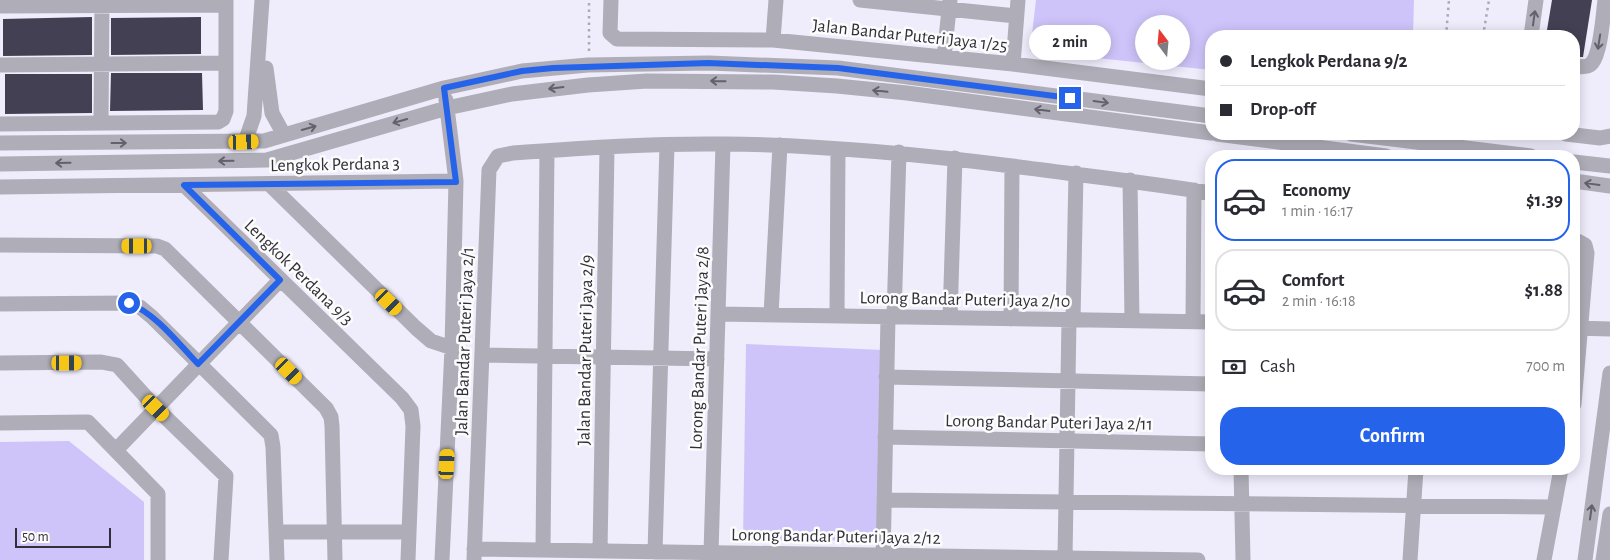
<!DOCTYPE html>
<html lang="en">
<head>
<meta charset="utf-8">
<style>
  :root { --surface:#fff; --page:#f7f7f7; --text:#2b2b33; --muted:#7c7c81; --line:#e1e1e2; --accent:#2563eb }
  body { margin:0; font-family:"Alegreya Sans",sans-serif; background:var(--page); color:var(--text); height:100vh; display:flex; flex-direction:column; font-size:19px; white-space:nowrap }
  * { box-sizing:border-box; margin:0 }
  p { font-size:16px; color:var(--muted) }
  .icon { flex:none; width:28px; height:28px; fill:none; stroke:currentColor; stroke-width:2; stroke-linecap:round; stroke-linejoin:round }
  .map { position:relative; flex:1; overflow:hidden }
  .panel { position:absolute; left:1205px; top:150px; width:375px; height:325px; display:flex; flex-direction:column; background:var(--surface); border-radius:20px; box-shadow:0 2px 12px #0003 }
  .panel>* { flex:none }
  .hud { position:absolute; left:1205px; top:30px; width:375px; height:110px; border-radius:20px; box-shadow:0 2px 12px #0003; display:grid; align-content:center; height:110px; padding:0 15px; background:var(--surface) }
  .needle { width:32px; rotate:344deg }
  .fabs { position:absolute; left:1135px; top:15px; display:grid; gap:10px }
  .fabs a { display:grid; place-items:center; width:55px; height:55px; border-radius:50%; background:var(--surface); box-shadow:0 2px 12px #0003; font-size:25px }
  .scale { position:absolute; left:15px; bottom:12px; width:96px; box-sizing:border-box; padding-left:5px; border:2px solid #312f38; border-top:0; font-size:14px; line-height:18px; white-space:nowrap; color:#312f38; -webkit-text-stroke:4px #fcfcfc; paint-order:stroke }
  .end { position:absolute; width:22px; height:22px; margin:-11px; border:6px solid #2563eb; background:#fff; box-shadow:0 0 0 2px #fff }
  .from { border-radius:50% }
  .bubble { position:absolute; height:35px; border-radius:18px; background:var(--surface); box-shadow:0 2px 12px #0003; font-size:16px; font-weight:600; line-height:35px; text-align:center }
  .car { position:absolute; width:15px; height:30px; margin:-15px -8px; border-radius:6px; box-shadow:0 0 4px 1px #0007; background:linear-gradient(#f5c518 24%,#345 0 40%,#f5c518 0 76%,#345 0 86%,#f5c518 0) }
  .hud b { display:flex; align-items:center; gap:18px; height:48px; font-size:19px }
  .hud b+b { border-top:1px solid var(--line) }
  .hud i { width:12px; height:12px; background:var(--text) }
  ul { padding:9px 0 0; list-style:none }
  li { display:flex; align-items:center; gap:15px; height:82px; margin:0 10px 8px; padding:0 5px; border:2px solid var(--line); border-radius:20px }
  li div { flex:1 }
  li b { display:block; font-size:19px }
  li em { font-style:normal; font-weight:600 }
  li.selected { border-color:var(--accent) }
  li>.icon { width:45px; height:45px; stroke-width:1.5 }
  .pay { display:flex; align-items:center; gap:12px; height:55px; padding:0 15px; font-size:19px }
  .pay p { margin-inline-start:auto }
  .button { display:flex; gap:10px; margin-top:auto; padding:10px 15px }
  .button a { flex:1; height:58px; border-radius:20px; background:var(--accent); color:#fff; font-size:20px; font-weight:600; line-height:58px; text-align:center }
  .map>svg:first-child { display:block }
</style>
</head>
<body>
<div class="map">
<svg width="1610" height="560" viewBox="0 0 1610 560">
  <rect width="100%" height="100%" fill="#efedfc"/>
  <!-- green -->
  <path fill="#cec4fa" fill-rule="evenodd" d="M1036,0H1414L1413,36H1211V70L1030,51ZM1144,24H1181V61H1144Z
    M746,344L884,350L877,540L743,541Z
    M69,441L144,502V560H0V442Z"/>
  <!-- building -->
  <path fill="#434053" d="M1552,0H1592L1583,57H1574V36H1546Z
    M92,17V55L3,56V19Z
    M201,17V54L111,55V18Z
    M111,73H202L203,110L110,111Z
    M5,74H92V113L5,114Z"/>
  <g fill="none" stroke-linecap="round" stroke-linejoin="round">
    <!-- path -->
    <path stroke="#aba9b6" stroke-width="2.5" stroke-dasharray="2.5 4" stroke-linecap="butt" d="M1446,36L1449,0
      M1483,36L1489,0
      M589,51V0"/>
    <!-- minor -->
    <path stroke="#afadb7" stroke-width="15" d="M611,0L610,33L617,39L773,40L1013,64L1211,89
      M860,0L1016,16
      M0,6L226,5
      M1531,36L1536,0
      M773,40L776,0
      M944,57L950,0
      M1013,64L1018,0
      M0,65L226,63
      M1574,66C1580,67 1588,68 1592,63C1601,52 1603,15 1605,0
      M266,68L272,113L284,135
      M101,123L102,0
      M0,124L218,122L223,119L226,111V0
      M1217,134L1386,156
      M1351,134L1531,156
      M1566,134L1600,138L1610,136
      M245,142L254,116L262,0
      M0,143L264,141L444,88L522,71L588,65L709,63L838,68L1211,116
      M1574,162L1610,166
      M0,164L267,160L447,108L512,94L588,85L647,81L773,82L837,86L907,93L1211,133
      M1130,180L1132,321
      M1574,181L1610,186
      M269,184L416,328L431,341L452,348
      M184,185L402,398L411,410L413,426L408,560
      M0,187L456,181
      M1574,239L1585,245L1587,253L1574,404
      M0,245L157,246L165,249L326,408L331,417L332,426L335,560
      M0,304L129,303L140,307L152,317L271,435L273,447L277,560
      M718,314L1211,322
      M771,315L780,145
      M837,316L838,149
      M894,317L899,152
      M950,318L955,158
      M1011,319L1012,166
      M1073,320L1076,173
      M1193,322L1194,190
      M1574,328L1610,329
      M483,355L717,359
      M0,363L101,362L117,365L156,408L226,476L221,560
      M886,377L1211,384
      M0,423L88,422L158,494V560
      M885,437L1211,444
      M116,450L280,280
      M1241,469L1243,560
      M884,500L1554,507
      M277,532H408
      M474,549L1198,560
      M543,550L547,151
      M600,551L607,149
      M655,552L667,145
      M711,553L723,144
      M1065,558L1069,320
      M442,560L452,348L456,181L446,100
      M474,560L489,170L498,156L513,153C584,148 655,143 725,144C822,145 917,154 1012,166C1079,175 1145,182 1211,193
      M883,560L888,317
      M1410,560L1416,469
      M1544,560L1561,469
      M1585,560L1610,373
      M1603,560L1610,514"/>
  </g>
  <!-- one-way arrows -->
  <defs><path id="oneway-shaft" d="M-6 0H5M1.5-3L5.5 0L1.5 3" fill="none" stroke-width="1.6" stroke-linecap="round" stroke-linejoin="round" transform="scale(1.25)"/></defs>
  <g stroke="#63616b">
    <use href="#oneway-shaft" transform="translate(1534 18) rotate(-82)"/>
    <use href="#oneway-shaft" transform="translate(1599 42) rotate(99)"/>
    <use href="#oneway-shaft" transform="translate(718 81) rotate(-179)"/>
    <use href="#oneway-shaft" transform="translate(556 88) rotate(173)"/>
    <use href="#oneway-shaft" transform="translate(880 91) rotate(-174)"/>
    <use href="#oneway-shaft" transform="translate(1101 102) rotate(8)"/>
    <use href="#oneway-shaft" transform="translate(1042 110) rotate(-173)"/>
    <use href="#oneway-shaft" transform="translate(400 121) rotate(164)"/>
    <use href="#oneway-shaft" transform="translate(309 128) rotate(-16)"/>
    <use href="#oneway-shaft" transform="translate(119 143)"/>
    <use href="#oneway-shaft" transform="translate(226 161) rotate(179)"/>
    <use href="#oneway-shaft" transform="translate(63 163) rotate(179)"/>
    <use href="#oneway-shaft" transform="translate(1592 184) rotate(-172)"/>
    <use href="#oneway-shaft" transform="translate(1591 512) rotate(-82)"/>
  </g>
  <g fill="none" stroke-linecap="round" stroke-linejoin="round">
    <!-- route -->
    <path stroke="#2563eb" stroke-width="6" d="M129,303C156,314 178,343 198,364L280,280L184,185L456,182L444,88L522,71L553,68L708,63L838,68L1070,98"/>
  </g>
  <g text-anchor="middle" stroke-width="5" stroke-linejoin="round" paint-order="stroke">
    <!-- street labels -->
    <g font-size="18" fill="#312f38" stroke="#fcfcfc">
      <text transform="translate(910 35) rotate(6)" y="6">Jalan Bandar Puteri Jaya 1/25</text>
      <text transform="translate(335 164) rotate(-1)" y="6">Lengkok Perdana 3</text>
      <text transform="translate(299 272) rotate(44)" y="6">Lengkok Perdana 9/3</text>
      <text transform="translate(965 299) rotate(1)" y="6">Lorong Bandar Puteri Jaya 2/10</text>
      <text transform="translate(464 341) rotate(-88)" y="6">Jalan Bandar Puteri Jaya 2/1</text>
      <text transform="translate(699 348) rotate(-88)" y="6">Lorong Bandar Puteri Jaya 2/8</text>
      <text transform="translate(585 350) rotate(-89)" y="6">Jalan Bandar Puteri Jaya 2/9</text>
      <text transform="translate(1049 422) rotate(1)" y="6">Lorong Bandar Puteri Jaya 2/11</text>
      <text transform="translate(836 536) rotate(1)" y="6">Lorong Bandar Puteri Jaya 2/12</text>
    </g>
  </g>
</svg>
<div class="fabs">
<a><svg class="needle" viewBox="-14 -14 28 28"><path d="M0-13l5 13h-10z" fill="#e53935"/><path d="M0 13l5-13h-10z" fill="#7c7c81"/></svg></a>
</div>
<div class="scale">50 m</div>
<i class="end from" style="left:129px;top:303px"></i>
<i class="end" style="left:1070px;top:98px"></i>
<div class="bubble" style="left:1029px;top:25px;width:82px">2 min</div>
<i class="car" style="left:244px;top:142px;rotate:88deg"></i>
<i class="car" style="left:137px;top:246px;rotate:270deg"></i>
<i class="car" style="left:389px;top:302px;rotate:134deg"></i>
<i class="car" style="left:67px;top:363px;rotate:90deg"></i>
<i class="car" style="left:289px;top:371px;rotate:135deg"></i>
<i class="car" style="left:156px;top:408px;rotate:134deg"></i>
<i class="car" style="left:447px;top:464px;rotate:3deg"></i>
<div class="hud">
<b><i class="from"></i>Lengkok Perdana 9/2</b>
<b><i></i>Drop-off</b>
</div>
<section class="panel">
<ul>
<li class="selected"><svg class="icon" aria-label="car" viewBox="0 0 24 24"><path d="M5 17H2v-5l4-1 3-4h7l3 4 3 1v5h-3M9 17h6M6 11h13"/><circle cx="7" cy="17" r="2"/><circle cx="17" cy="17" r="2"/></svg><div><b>Economy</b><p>1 min · 16:17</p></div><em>$1.39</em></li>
<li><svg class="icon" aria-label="car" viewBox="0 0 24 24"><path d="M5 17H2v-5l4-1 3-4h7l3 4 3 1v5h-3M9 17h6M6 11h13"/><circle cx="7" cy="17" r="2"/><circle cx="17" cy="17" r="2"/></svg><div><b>Comfort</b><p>2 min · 16:18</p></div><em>$1.88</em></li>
</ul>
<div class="pay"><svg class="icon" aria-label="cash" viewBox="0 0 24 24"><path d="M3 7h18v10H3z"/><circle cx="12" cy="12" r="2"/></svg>Cash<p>700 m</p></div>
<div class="button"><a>Confirm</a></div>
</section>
</div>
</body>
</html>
